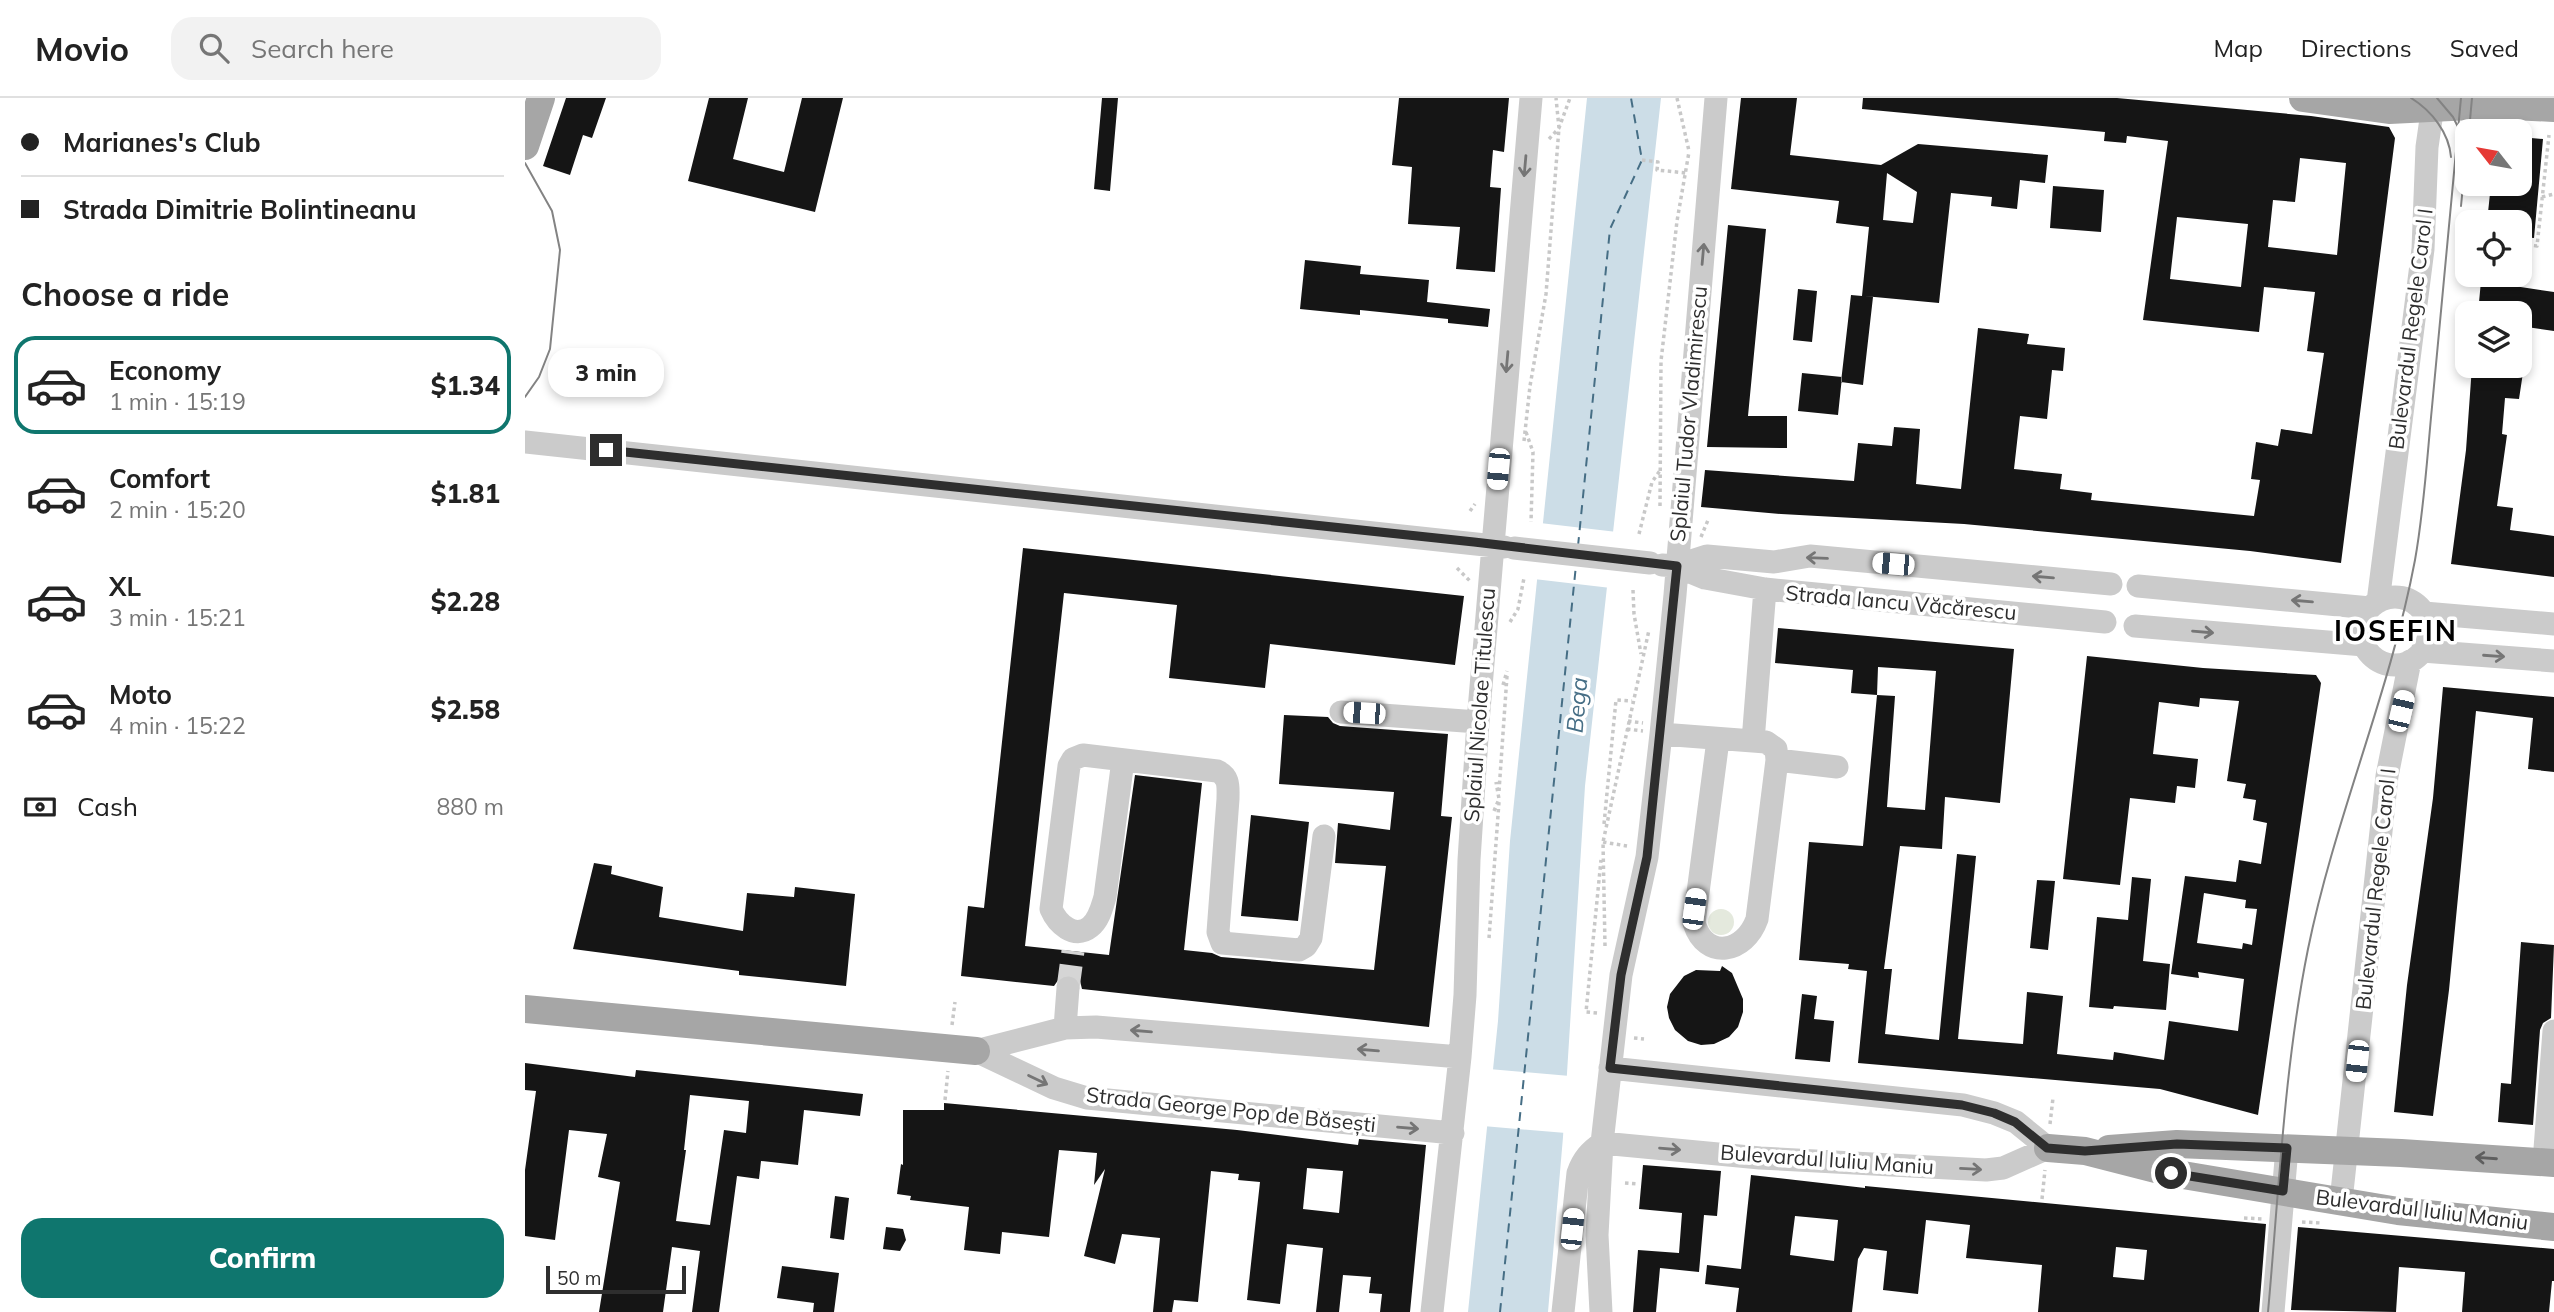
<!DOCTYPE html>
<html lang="en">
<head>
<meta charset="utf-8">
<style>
  :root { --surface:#fff; --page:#f2f2f2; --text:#222; --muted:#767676; --line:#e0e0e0; --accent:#0f766e }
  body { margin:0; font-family:Mulish,sans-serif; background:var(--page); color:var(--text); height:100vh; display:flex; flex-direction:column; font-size:26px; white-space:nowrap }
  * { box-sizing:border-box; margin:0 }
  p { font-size:23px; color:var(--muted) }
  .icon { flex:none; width:38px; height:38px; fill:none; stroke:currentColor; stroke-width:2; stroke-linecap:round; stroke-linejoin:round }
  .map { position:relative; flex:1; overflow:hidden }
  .details { display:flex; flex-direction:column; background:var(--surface); width:525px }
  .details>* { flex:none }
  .guide { display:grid; align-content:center; height:154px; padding:0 21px; background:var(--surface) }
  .needle { width:46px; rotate:301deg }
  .fabs { position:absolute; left:1930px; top:21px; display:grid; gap:14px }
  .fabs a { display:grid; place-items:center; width:77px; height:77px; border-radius:14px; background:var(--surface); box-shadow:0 4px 10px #0003; font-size:35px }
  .scale { position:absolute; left:21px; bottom:18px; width:140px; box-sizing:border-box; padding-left:7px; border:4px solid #2e2e2e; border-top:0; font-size:19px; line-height:24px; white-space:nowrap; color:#2e2e2e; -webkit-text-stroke:5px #fff; paint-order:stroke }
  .end { position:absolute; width:32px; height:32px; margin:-16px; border:9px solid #2e2e2e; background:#fff; box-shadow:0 0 0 4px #fff }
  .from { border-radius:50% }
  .bubble { position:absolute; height:49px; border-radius:21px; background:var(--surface); box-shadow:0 4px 10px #0003; font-size:23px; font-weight:800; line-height:49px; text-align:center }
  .car { position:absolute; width:21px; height:42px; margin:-21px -10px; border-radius:9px; box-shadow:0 0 5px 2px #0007; background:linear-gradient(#fff 24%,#345 0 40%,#fff 0 76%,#345 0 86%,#fff 0) }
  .guide b { display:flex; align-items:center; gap:24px; height:66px; font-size:26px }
  .guide b+b { border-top:2px solid var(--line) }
  .guide i { width:18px; height:18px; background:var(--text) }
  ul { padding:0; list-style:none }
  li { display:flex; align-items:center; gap:21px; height:98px; margin:0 14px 10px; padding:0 7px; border:4px solid transparent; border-radius:21px }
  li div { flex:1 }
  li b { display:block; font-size:26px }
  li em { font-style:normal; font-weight:800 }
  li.active { border-color:var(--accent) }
  li>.icon { width:63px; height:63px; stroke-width:1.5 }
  h2 { padding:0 21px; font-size:32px; line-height:84px }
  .pay { display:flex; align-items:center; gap:18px; height:77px; padding:0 21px; font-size:26px }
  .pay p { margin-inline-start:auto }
  .cta { display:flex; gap:14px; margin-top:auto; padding:14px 21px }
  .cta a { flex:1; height:80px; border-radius:21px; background:var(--accent); color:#fff; font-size:28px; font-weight:800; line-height:80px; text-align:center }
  header { display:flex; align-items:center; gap:42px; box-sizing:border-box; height:98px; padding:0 35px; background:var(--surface); border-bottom:2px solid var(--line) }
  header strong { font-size:33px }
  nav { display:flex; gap:38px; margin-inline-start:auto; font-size:24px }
  .search { width:490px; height:63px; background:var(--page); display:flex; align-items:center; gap:18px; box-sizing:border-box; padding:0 24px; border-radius:21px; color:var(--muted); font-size:26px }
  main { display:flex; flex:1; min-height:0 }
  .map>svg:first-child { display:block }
</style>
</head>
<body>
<header>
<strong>Movio</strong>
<div class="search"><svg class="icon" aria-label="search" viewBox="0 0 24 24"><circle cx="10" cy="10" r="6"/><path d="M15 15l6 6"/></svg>Search here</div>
<nav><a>Map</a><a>Directions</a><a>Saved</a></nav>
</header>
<main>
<section class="details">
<div class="guide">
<b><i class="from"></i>Marianes's Club</b>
<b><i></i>Strada Dimitrie Bolintineanu</b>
</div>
<h2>Choose a ride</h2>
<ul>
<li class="active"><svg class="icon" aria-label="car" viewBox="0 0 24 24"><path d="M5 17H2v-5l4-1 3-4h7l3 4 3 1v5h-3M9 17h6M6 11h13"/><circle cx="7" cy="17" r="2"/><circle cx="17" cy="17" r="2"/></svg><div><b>Economy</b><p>1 min · 15:19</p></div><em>$1.34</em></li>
<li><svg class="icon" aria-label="car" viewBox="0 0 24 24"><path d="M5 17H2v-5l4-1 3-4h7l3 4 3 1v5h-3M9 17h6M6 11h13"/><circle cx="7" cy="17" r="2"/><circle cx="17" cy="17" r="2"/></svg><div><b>Comfort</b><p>2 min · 15:20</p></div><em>$1.81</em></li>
<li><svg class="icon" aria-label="car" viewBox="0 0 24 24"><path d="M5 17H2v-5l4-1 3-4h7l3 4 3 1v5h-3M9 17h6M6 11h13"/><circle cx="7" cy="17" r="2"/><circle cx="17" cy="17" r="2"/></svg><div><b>XL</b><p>3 min · 15:21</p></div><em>$2.28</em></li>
<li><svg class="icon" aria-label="car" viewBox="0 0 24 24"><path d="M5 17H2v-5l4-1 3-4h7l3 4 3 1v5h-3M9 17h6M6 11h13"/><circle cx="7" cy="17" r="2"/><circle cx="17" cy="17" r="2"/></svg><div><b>Moto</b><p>4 min · 15:22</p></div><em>$2.58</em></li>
</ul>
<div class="pay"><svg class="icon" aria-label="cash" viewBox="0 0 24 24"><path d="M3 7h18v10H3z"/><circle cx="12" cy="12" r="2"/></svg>Cash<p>880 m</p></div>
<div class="cta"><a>Confirm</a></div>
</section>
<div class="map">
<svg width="2029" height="1214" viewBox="0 0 2029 1214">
  <rect width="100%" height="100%" fill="#fff"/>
  <!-- green -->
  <path fill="#e4e9dd" d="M1183 824a13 13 0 1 1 26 0a13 13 0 1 1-26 0Z"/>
  <!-- water -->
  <path fill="#ccdde7" d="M1062,0H1136L1060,688L1038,1039L1023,1214H943L973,923L985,743Z"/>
  <!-- pier -->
  <path fill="#fff" d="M1015,425L1092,434L1086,490L1009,481Z
    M964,971L1045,978L1041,1035L958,1028Z"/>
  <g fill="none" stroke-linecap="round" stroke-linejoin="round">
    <!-- ferry -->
    <path stroke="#466e85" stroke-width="2" stroke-dasharray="9 7" stroke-linecap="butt" d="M1053,448L1085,131L1117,62L1106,0
      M975,1214L1051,467"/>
  </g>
  <!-- building -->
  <path fill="#151515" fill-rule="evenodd" d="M41,0H81L67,40L58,37L45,77L18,68Z
    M184,0H223L208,61L259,74L277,0H318L290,114L163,83Z
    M577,0H593L585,93L569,91Z
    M874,0H984L979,54L968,52L965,89L976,90L970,174L931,171L935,129L883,126L887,69L867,67Z
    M1216,0H1272L1265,57L1356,67L1393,46L1523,57L1520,85L1495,82L1492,111L1466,108L1467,99L1426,95L1414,205L1339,198L1348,199L1338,287L1316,284L1326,197L1337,198L1344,129L1311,125L1314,103L1206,91ZM1362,75L1392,94L1388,125L1358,122Z
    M1338,0H1592L1786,18L1864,29L1870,40L1816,465L1725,453L1439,426L1256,416L1176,409L1180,372L1329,383L1333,345L1367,348L1369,329L1395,331L1391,386L1436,391L1453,230L1504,236L1502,246L1540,250L1538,273L1527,272L1522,321L1495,318L1489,371L1537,376L1535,391L1567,395L1566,402L1729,418L1735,382L1726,381L1731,344L1753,348L1756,331L1787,336L1799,255L1782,253L1790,194L1739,189L1734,234L1618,222L1643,43L1602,38L1601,45L1579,43L1580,34L1337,11ZM1775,60L1821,65L1812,157L1743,149L1748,102L1770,104ZM1652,119L1723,126L1716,189L1645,181Z
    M1995,39L2018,41L2009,140L1995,139V124H1962L1966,86H1995Z
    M1528,88L1579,92L1576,134L1525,130Z
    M1203,127L1241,131L1223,318H1262V350L1182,349Z
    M780,162L836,168L835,176L904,182L902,204L965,211L963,229L923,225V221L835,212V217L775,211Z
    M1956,183L2029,194V233L1995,228V215H1953Z
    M1273,191L1292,193L1287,244L1268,242Z
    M1947,268H1999L1994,301L1980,300L1977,336L1982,337L1972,408L1988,410L1985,432L2029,438V479L1926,466L1941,352Z
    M1277,275L1317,279L1313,317L1273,313Z
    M498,450L939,498L930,567L745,546L740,590L644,580L652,507L539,495L500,848L584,857L610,677L677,685L659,852L687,855L696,859L849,872L861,768L810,765L813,725L865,732L869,694L754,686L759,617L803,619L808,625L815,628L923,636L916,718L927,719L904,929L557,891L555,883L545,876L536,878L529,888L436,878L443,808L459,810Z
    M1253,530L1489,551L1475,705L1420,699L1417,751L1375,748L1359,871H1367L1360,936L1414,942L1432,756L1451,758L1433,941L1498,946L1502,894L1538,898L1532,956L1588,962L1589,954L1639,962L1644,923L1713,933L1719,881L1673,874L1674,880L1646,876L1660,778L1711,784L1714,762L1736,766L1742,725L1728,722L1731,702L1718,700L1721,686L1702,683L1714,603L1675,600L1674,609L1634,604L1628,656L1673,661L1670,690L1652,688L1650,705L1605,700L1595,787L1538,781L1562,558L1678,570L1791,577L1796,585L1733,1017L1635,991L1333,965L1342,873L1323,871L1324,866L1274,862L1284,744L1338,748L1352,597L1326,595L1328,572L1250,565ZM1353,569L1411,573L1400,712L1362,709L1370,598L1352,597ZM1679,795L1721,802L1720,810L1732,811L1727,847L1718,845L1717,851L1672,845Z
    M1918,589L2029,599V674L2003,671L2008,620L1951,613L1924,892L1908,1018L1869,1014L1882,887L1908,700Z
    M726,717L784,724L773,823L716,818Z
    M69,765L87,768L86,776L138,789L134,819L218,833L222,795L269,799L270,789L330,796L321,888L214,877V873L48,851Z
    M1607,779L1626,781L1618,863L1645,866L1641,912L1589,908L1588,911L1564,909L1572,819L1603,822Z
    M1512,782L1530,783L1523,852L1505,850Z
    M1996,844L2029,847L2026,920L2018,925L2015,932L2008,1027L1973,1024L1976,985L1986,986Z
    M1197,868L1207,875L1218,901V914L1213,929L1204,939L1189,946L1176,947L1163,943L1150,932L1144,920L1142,909L1145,896L1159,878L1171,872L1195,873Z
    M1277,896L1292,898L1289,921L1309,923L1305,964L1270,961Z
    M0,965L110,979L111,972L338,996L335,1018L279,1012L273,1067L236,1063L234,1081L212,1078L194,1214H167L175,1153L147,1149L138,1214H74L95,1084L73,1079L82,1036L44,1032L30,1142L0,1138V1072L11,993L0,992ZM165,997L224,1003L221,1035L199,1032L185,1127L151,1123L161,1052H159Z
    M419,1005L712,1032L833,1047L834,1041L901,1047L885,1214H855L857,1196L844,1195L846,1179L818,1177L814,1214H791L798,1150L762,1146L755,1206L722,1202L735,1084L713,1082L714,1076L686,1073L673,1204L649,1202L647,1214H628L635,1140L597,1136L590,1166L559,1158L580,1071L569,1087L572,1055L534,1052L524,1139L477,1134L475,1156L439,1152L444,1109L385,1102L386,1098L372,1096L376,1066L378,1067V1012H419ZM782,1070L818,1073L814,1115L778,1111Z
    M1118,1067L1196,1073L1192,1118L1179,1117L1174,1174L1135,1170L1131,1214H1108L1113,1152L1154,1155L1157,1115L1114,1111Z
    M1226,1077L1340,1090V1088L1741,1126L1734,1214H1513L1517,1167L1441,1160L1445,1127L1401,1122L1393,1196L1358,1192L1362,1153L1339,1150L1333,1161L1327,1214H1211L1214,1190L1180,1186L1182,1167L1216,1171ZM1270,1118L1313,1122L1309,1163L1265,1157ZM1591,1149L1622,1152L1619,1182L1588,1179Z
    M310,1098L324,1100L319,1142L305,1140Z
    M361,1129L378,1131L381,1142L375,1153L358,1151Z
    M1773,1129L2029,1151V1183H2027L2024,1214H1937L1940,1174L1874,1169L1871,1214L1766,1212Z
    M257,1168L314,1175L309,1214H288L289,1205L252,1200Z"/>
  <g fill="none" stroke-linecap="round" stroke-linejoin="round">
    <!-- minor-tunnel -->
    <path stroke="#d5d5d5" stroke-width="23" stroke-dasharray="23 11" stroke-linecap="butt" d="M543,890L548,853"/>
    <!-- path -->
    <path stroke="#c8c8c8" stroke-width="3.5" stroke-dasharray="3.5 3.5" stroke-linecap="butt" d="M1152,0L1164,53
      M1024,41L1034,30L1045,0
      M1117,62L1133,64L1132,72L1161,75
      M2017,99L2029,96
      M1995,146L2012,148L2024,37
      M1001,334L1008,354L1006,424
      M999,343L1005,288L1021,196L1034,30L1031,0
      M1135,408L1136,263L1152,123L1164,54
      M945,413L950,406
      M1114,436L1127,384L1136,371
      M1176,439L1183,422
      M932,470L945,483
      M1108,492L1109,516L1116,556
      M985,524L993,511L999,480
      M978,587L982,573
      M1103,623L1118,625
      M1102,631L1118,633
      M974,693L982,578
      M969,713L974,701L971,684
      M1079,726L1091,602L1107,603
      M1078,744L1102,748
      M964,840L974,704
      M1080,848L1078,744L1124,532
      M1072,915L1061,914L1076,762
      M427,927L430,904
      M1109,940L1119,941
      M420,1002L423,973
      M1525,1026L1528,1000
      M1100,1085L1113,1086
      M1517,1101L1520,1072
      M1719,1120L1738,1121
      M1777,1124L1797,1125"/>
    <!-- minor -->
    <path stroke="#cbcbcb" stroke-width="23" d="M0,344L979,449
      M1137,467L1151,468L1180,480L1240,491L1580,524
      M1151,468L1182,458L1249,464L1285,458L1586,486
      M1613,488L1845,510
      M1836 533a34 34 0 1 1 68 0a34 34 0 1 1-68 0Z
      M1853,504L1898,151L1902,49L1909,0
      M1899,515L2029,526
      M1610,528L1839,547
      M1897,553L2029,563
      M816,614L953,624
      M1136,636L1241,644L1251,651L1252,662L1232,821C1220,855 1181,863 1169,825L1193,642
      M1228,643L1240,491
      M598,662L580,799C577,809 574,822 565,829C549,842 532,825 526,811L544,668L548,661L558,657L692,673C705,679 703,689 703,701L693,834L697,845L774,852L781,848L786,840L799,738
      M1252,662L1312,669
      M540,930L543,890
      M451,953L529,990L562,1000L928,1035
      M451,953L540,930L571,929L935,959
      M2019,1064L2029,933
      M1816,1103L1862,678L1885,563
      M907,1214L935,959L940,897L944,762L953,624L1006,0
      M1038,1214L1053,1075C1058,1061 1065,1053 1077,1045L1235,1060L1461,1072L1478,1070L1523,1050L1491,1024L1469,1015L1438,1007L1085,970
      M1076,1214L1072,1137L1077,1045L1096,877L1122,759L1136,636L1150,497L1191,0
      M1748,1214L1762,1050"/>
    <!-- major -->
    <path stroke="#a6a6a6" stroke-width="28" d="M1778,0L1864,12L1967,7L2029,10
      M0,48L16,0
      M0,911L451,953
      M1523,1050L1560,1053L1646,1075L1873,1113L2029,1129
      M1584,1051L1652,1046L1876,1055L2029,1065"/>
    <!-- tram -->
    <path stroke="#838383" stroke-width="2" d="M1886,0C1907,13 1924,35 1926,59
      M1912,0L1928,19L1934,31
      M1944,33L1947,0
      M0,65L27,113L35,152L25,251L14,279L0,299
      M1936,108L1942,46
      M1743,1214C1754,1093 1759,970 1783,851C1810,719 1865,595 1890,462C1899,412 1902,360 1907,309C1917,206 1926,103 1936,0"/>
    <!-- minor-bridge -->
    <path stroke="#cbcbcb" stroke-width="23" d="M989,450L1125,465"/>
  </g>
  <!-- one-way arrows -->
  <defs><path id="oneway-shaft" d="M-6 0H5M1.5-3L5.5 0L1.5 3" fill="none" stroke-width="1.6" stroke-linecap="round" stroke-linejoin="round" transform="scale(1.75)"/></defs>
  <g stroke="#757575">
    <use href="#oneway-shaft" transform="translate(1000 68) rotate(95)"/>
    <use href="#oneway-shaft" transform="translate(1178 156) rotate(-85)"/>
    <use href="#oneway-shaft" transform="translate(982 264) rotate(95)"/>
    <use href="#oneway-shaft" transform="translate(1292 460) rotate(-178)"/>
    <use href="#oneway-shaft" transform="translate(1518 479) rotate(-175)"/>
    <use href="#oneway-shaft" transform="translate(1777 503) rotate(-175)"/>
    <use href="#oneway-shaft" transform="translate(1678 534) rotate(5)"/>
    <use href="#oneway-shaft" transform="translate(1969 558) rotate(4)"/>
    <use href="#oneway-shaft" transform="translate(616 933) rotate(-175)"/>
    <use href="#oneway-shaft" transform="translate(843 952) rotate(-175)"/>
    <use href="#oneway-shaft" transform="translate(513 982) rotate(26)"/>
    <use href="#oneway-shaft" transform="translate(883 1030) rotate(5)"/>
    <use href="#oneway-shaft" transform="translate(1145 1051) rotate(5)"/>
    <use href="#oneway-shaft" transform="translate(1446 1071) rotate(3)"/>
  </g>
  <use stroke="#5e5e5e" href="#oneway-shaft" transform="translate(1961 1060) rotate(-176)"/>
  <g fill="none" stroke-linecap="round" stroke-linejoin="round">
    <!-- route -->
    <path stroke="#2e2e2e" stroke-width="9" d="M81,352L949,444L1152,468L1122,759L1096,877L1085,970L1437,1007L1469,1015L1490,1024L1522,1050L1560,1053L1652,1046L1762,1050L1758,1093L1646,1075"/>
  </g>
  <g text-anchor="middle" stroke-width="7" stroke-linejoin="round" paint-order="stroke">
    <!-- street labels -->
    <g font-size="21" fill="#2e2e2e" stroke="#fff">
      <text transform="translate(1886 231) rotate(-83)" y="7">Bulevardul Regele Carol I</text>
      <text transform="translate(1164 316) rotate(-85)" y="7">Splaiul Tudor Vladimirescu</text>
      <text transform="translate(1376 505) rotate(5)" y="7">Strada Iancu Văcărescu</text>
      <text transform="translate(955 607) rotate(-86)" y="7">Splaiul Nicolae Titulescu</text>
      <text transform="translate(1851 791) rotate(-84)" y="7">Bulevardul Regele Carol I</text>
      <text transform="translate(706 1012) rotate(6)" y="7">Strada George Pop de Băsești</text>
      <text transform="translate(1302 1062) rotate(4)" y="7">Bulevardul Iuliu Maniu</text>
      <text transform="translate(1897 1112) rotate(7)" y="7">Bulevardul Iuliu Maniu</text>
    </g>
    <!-- water labels -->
    <g font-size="23" font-style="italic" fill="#466e85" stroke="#fff">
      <text transform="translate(1052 607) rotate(-85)" y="8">Bega</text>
    </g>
    <!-- district labels -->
    <g font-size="28" font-weight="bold" letter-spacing="2" fill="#000" stroke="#fff">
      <text x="1871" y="543">IOSEFIN</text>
    </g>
  </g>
</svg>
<div class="fabs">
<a><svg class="needle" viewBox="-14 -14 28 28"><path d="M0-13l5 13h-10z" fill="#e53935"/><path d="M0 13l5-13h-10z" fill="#767676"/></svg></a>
<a><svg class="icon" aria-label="locate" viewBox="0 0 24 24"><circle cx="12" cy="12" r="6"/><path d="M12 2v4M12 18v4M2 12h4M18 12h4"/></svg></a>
<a><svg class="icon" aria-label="layers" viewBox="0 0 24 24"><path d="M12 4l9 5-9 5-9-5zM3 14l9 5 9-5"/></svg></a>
</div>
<div class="scale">50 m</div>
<i class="end from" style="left:1646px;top:1075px"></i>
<i class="end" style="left:81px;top:352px"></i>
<div class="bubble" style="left:23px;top:250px;width:116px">3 min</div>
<i class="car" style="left:973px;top:371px;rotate:185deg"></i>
<i class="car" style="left:1368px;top:466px;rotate:275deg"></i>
<i class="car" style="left:1876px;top:613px;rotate:13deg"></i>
<i class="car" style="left:839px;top:615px;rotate:274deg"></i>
<i class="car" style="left:1169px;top:811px;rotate:8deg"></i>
<i class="car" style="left:1832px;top:963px;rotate:186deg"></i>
<i class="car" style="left:1047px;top:1131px;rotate:6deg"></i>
</div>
</main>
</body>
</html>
